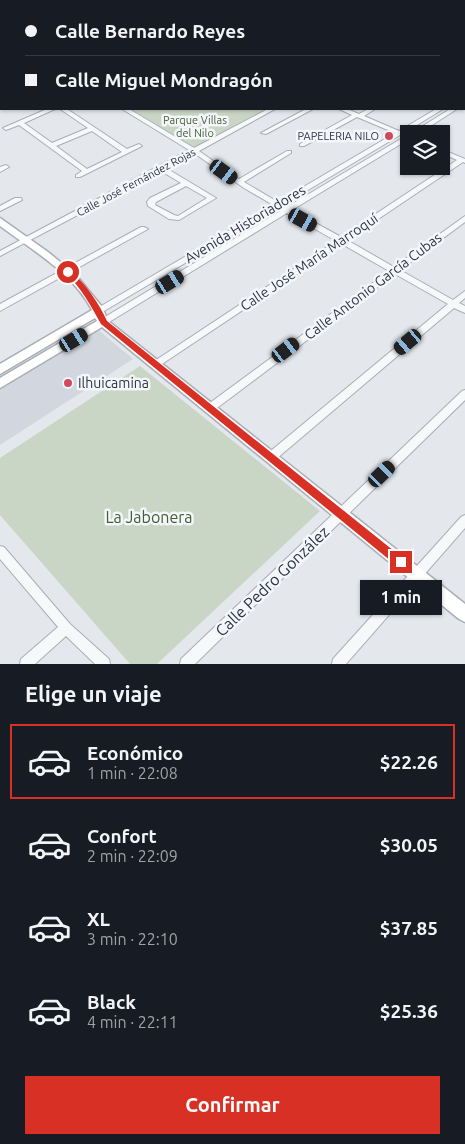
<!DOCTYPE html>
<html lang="es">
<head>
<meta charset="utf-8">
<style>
  :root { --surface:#171b24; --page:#242831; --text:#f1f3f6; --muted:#9ea1a6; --line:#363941; --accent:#d93025 }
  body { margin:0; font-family:Ubuntu,sans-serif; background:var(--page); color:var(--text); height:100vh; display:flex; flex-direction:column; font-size:19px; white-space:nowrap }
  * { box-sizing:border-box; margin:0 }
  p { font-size:16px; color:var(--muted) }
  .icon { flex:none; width:28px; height:28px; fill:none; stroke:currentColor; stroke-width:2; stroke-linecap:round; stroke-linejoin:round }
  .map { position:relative; height:664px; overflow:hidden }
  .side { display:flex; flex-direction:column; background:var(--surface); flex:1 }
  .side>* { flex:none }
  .top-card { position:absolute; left:0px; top:0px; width:465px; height:110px; box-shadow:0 1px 4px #0004; display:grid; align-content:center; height:110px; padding:0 25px; background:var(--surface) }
  .fabs { position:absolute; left:400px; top:125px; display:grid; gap:10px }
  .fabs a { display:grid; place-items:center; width:50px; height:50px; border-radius:0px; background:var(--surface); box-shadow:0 1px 4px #0004; font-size:25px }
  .end { position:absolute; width:22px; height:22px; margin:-11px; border:6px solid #d93025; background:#fff; box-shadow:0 0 0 2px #fff }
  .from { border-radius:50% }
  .bubble { position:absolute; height:35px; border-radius:0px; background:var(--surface); box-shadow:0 1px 4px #0004; font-size:16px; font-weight:700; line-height:35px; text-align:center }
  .car { position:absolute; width:15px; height:30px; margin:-15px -8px; border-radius:6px; box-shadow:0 0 4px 1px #0007; background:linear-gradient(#222 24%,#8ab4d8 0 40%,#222 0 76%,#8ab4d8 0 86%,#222 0) }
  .top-card b { display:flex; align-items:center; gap:18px; height:48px; font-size:19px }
  .top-card b+b { border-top:1px solid var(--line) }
  .top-card i { width:12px; height:12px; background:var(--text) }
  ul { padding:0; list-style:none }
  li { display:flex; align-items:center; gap:15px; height:75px; margin:0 10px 8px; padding:0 15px; border:2px solid transparent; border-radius:0px }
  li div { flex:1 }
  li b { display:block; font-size:19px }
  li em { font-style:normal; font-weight:700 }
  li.selected { border-color:var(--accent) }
  li>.icon { width:45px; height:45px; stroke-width:1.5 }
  h2 { padding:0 25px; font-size:22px; line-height:60px }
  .primary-button { display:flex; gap:10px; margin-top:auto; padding:10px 25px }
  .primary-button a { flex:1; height:58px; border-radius:0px; background:var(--accent); color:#fff; font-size:20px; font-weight:700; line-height:58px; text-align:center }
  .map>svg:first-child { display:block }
</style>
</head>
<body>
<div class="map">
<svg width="465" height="664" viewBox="0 0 465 664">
  <rect width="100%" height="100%" fill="#e4e7ec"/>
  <!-- built -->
  <path fill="#d2d6de" d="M96,328L133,359L0,445V388Z"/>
  <!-- green -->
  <path fill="#c9d6c5" d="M131,109H267L195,148Z
    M140,366L320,511L157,664H130L0,515V458Z"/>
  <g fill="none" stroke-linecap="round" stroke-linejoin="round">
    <defs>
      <path id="street" d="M0,0H4L0,2Z
        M105,0H112V1H106Z
        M232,0H239V1H233Z
        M438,0H445V1H439Z
        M464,7H465V9H464Z
        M464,25H465V29L464,28Z
        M0,30L1,31V33L0,34Z
        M1,66V70L0,71V67Z
        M465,67V71L464,72V68Z
        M0,85H1V89H0Z
        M465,92V97H464V93Z
        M465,100V105H464V101Z
        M0,101H1V105H0Z
        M47,109H55L24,123L52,143L88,128L60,109H67L127,149L139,144L142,146L80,177H76V175L82,171L19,125L6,130L3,128ZM92,131L122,152L87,169L56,146Z
        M122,109H129L194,148L268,109H275L199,151L239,179L287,151H291V153L244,182L278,202L395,133L357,117L304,146H300V144L352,115L339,109H347L359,114L368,109H375L364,116L399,131L436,109H443L404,133V135H400L283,205L287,207L409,134V139L292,210L341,237L457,160L441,153V149L465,159V163L463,162L347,240L394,267L465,216V222L400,270L453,300L465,291V298L459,303L465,306V313L454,308L275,460L271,461L267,460L266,457L267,454L448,304L395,274L213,411H207L205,408L207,405L389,271L342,244L159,366H153L151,364L153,362L336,241L287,213L106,324H100L99,322L100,320L282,210L278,208L99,314L96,313L95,311L96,309L273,205L244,188L194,153L166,168L216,198L179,220L169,219L148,206L147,202L150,198L181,183L161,171L0,256V251L189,150ZM186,186L207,198L178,216L174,215L155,205L156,202Z
        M306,109H313L266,134L261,133Z
        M450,109H457L418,134H410Z
        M6,165L9,167L0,172V167Z
        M15,198H21L22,200L0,211V206Z
        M141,227H144L148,229L0,311V304Z
        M465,390V400L195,664H180L181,659L462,391Z
        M465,515V528L346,664H332L333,659L461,517Z
        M0,546L4,547L70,624L109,659L110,664H95L66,636L35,664H20L21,659L58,627L0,559Z"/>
      <path id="secondary" d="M0,45H1V49H0Z
        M0,218L48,252L76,275L103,308L107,320L465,604V622L459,619L102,327L0,388V378L97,321L95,318L0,374V364L92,310C73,273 32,250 0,226Z"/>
    </defs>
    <!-- street casing -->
    <use href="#street" stroke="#a9aeb7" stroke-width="2"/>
    <!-- secondary casing -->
    <use href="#secondary" stroke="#a9aeb7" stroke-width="3"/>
    <!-- street -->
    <use href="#street" fill="#f7f8fa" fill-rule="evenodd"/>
    <!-- secondary -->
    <use href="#secondary" fill="#fff" fill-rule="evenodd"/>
  </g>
  <!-- route -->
  <path fill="#d93025" d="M65,270H70C85,283 99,303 107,321L404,559L406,562L404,566H397L101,324C91,306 81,287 65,273Z"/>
  <!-- markers -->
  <g fill="#d1495b" stroke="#f4f6f9" stroke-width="2">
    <circle cx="389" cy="136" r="5"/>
    <circle cx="68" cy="383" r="5"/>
  </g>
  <g text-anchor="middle" stroke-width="5" stroke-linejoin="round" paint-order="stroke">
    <!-- far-park labels -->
    <g font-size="11" fill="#3f6138" stroke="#f4f6f9">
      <text x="195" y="124">Parque Villas<tspan x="195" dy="13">del Nilo</tspan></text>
    </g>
    <!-- far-poi labels -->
    <g font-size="11" fill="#2b3445" stroke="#f4f6f9" text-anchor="end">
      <text x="379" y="140">PAPELERIA NILO</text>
    </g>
    <!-- far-street labels -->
    <g font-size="11" fill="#2b3445" stroke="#f4f6f9">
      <text transform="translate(136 182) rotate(-28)" y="4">Calle José Fernández Rojas</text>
    </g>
    <!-- street labels -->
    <g font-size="14" fill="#2b3445" stroke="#f4f6f9">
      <text transform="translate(245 224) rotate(-31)" y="5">Avenida Historiadores</text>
      <text transform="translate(309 262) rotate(-34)" y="5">Calle José María Marroquí</text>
      <text transform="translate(373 286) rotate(-37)" y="5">Calle Antonio García Cubas</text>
    </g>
    <!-- poi labels -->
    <g font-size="14" fill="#2b3445" stroke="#f4f6f9" text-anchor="start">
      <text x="78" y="388">Ilhuicamina</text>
    </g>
    <!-- near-park labels -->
    <g font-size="16" fill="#3f6138" stroke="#f4f6f9">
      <text x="149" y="523">La Jabonera</text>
    </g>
    <!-- near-street labels -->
    <g font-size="16" fill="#2b3445" stroke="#f4f6f9">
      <text transform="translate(272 581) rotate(-44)" y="6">Calle Pedro González</text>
    </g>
  </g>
</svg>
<div class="fabs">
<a><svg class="icon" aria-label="layers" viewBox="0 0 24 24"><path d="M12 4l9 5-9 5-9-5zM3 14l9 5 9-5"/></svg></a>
</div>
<i class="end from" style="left:68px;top:272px"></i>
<i class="end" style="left:401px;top:562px"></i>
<div class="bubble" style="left:360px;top:580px;width:82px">1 min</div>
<i class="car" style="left:224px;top:172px;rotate:126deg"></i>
<i class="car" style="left:303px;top:220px;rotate:119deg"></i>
<i class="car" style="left:170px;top:282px;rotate:59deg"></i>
<i class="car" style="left:74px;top:340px;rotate:59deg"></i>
<i class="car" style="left:408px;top:342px;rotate:230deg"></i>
<i class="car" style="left:286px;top:350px;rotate:53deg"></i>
<i class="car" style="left:382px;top:474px;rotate:46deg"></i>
<div class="top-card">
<b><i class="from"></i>Calle Bernardo Reyes</b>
<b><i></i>Calle Miguel Mondragón</b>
</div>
</div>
<section class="side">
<h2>Elige un viaje</h2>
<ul>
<li class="selected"><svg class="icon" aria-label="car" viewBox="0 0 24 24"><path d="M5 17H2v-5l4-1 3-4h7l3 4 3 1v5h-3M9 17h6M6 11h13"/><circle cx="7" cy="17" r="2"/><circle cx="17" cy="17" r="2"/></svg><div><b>Económico</b><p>1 min · 22:08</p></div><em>$22.26</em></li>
<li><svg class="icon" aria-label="car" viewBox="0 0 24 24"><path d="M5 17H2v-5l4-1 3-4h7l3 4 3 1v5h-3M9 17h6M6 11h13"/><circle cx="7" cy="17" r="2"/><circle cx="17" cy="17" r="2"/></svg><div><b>Confort</b><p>2 min · 22:09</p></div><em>$30.05</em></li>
<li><svg class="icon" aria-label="car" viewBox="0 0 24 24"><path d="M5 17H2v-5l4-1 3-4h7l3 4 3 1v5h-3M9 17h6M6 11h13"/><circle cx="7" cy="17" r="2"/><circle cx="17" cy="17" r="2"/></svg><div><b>XL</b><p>3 min · 22:10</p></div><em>$37.85</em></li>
<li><svg class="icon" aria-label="car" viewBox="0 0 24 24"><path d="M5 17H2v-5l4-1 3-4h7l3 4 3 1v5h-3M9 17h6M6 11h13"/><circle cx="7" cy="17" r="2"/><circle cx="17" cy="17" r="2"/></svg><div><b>Black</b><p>4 min · 22:11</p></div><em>$25.36</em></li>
</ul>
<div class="primary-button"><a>Confirmar</a></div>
</section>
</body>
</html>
